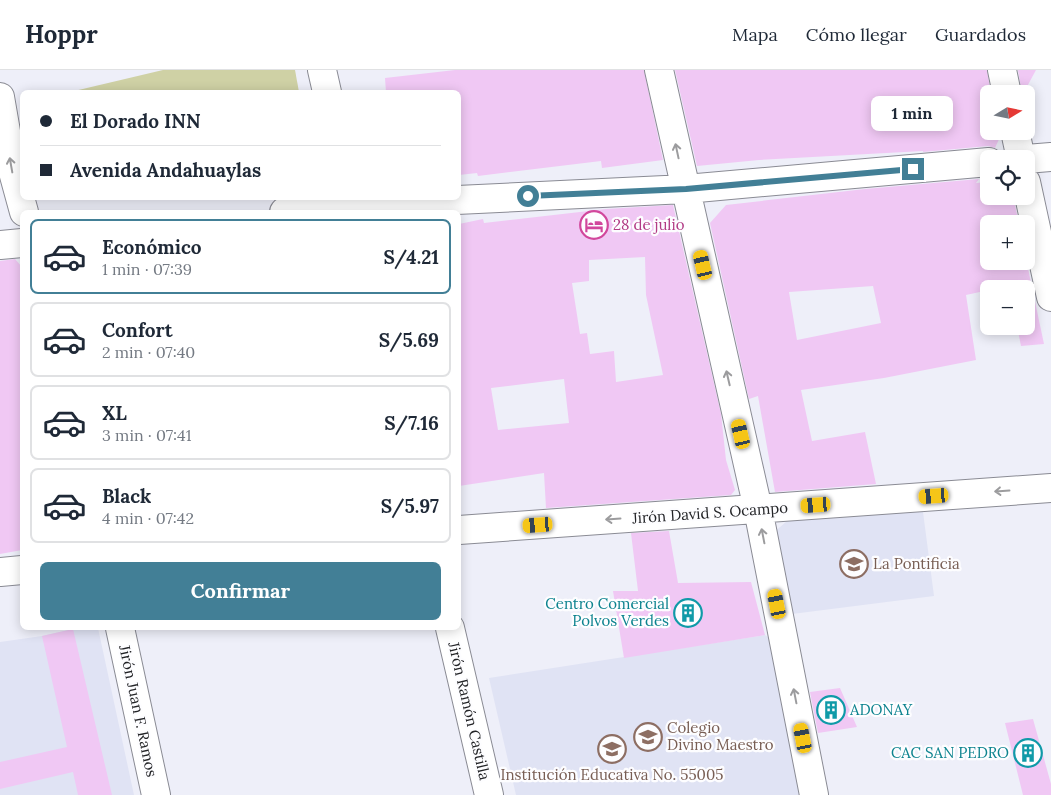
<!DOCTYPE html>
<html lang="es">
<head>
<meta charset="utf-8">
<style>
  :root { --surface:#fff; --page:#f6f6f7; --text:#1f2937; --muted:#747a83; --line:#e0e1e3; --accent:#427f96 }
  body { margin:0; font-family:Lora,serif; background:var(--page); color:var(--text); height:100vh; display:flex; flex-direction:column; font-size:19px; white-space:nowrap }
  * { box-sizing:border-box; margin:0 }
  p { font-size:16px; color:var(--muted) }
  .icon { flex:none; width:28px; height:28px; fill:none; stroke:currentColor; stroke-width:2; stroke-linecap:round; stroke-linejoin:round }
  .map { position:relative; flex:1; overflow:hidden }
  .side { position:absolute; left:20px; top:140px; width:441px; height:420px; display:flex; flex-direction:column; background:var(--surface); border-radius:8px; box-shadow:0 2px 12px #0003 }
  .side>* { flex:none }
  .top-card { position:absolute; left:20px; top:20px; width:441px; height:110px; border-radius:8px; box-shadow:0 2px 12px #0003; display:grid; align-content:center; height:110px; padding:0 20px; background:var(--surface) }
  .needle { width:32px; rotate:80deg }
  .fabs { position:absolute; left:980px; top:15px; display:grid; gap:10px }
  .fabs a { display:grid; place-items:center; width:55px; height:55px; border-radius:8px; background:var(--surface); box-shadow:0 2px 12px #0003; font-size:25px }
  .end { position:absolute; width:22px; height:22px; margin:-11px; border:6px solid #427f96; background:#fff; box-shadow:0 0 0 2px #fff }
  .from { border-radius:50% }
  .bubble { position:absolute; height:35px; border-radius:8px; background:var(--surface); box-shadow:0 2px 12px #0003; font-size:16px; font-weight:700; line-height:35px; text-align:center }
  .car { position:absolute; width:15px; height:30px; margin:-15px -8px; border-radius:6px; box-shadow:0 0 4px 1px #0007; background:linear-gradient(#f5c518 24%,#345 0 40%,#f5c518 0 76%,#345 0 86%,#f5c518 0) }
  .top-card b { display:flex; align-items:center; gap:18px; height:48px; font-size:19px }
  .top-card b+b { border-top:1px solid var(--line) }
  .top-card i { width:12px; height:12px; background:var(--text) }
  ul { padding:9px 0 0; list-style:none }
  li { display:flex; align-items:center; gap:15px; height:75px; margin:0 10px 8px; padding:0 10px; border:2px solid var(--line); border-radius:8px }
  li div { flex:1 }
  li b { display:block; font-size:19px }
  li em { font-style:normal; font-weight:700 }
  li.selected { border-color:var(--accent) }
  li>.icon { width:45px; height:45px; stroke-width:1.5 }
  .cta { display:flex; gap:10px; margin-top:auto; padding:10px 20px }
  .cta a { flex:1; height:58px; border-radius:8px; background:var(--accent); color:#fff; font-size:20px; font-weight:700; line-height:58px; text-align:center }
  header { display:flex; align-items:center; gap:30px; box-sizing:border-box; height:70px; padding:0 25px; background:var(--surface); border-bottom:1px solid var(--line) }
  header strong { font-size:24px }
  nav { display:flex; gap:28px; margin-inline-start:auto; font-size:18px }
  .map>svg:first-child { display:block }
</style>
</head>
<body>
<header>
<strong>Hoppr</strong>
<nav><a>Mapa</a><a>Cómo llegar</a><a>Guardados</a></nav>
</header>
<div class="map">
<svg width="1051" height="725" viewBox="0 0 1051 725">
  <rect width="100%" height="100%" fill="#eeeff9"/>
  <!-- built -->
  <path fill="#e0e3f4" d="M923,442L934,526L792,544L789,526L784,525L773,463L793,446Z
    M98,558L134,725H0V572L42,566L73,559Z
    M765,565L772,570L805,725H516L489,608Z"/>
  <!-- green -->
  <path fill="#cfd1a5" d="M163,0H295L299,22H70Z"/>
  <!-- building -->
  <path fill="#f0c8f4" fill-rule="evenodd" d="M455,0H644L663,90L602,98L601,91L478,106L477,103L459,105V22H386L385,8Z
    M675,0H987L991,24H989V61H1000V67L995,78L988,76L923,82V81L759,90L697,96Z
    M1018,0H1036L1023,24H1022Z
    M979,109L976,113L989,112V126H1013L1019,154H989V191H1026V189L1044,274L1021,276L1017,256H1026V219H1011L1010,217L989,219V220L966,225L976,290L884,308L801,320L812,371L865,362L876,414L775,422L758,326L749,329L710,153L726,135L865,119ZM873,216L881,253L797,270L789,222Z
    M673,135L721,344L726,390L735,420L731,425L546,438L544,403L459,416V154L483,149L484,153L606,139ZM645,187L646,225L663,305L616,312L614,281L590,284L587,263L580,264L572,213L589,211V190ZM564,309L569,353L498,360L491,318Z
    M15,189L22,197V480L0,484V191Z
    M669,461L678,513L751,512L765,565L624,588L613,521H638L631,463Z
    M73,559L112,725H78L73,702L0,719V692L67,677L42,566Z
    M840,618L857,657L818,663L810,622Z
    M1033,649L1051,714V725H1023L1005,653Z"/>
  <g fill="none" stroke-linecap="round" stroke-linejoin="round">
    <defs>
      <path id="minor" d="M322,0L327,22
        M659,0L758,439L814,725
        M1002,0L1007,24
        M0,27L13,102L24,142
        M1015,61L1021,89
        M1026,89L1051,87
        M1026,112L1051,227
        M284,142L351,135L686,119L989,92
        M0,175L22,173
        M459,460L1051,418
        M0,502L22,500
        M120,558L156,725
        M450,558L489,725"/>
    </defs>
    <!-- minor casing -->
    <use href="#minor" stroke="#8a8b94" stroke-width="30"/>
    <!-- minor -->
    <use href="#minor" stroke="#fff" stroke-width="28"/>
  </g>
  <!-- one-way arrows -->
  <defs><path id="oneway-shaft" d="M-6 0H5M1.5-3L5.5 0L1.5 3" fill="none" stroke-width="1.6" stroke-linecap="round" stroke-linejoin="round" transform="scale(1.25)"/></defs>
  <g stroke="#9c9c9e">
    <use href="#oneway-shaft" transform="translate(677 81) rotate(-102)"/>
    <use href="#oneway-shaft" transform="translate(11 95) rotate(-100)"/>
    <use href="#oneway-shaft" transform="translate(728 308) rotate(-103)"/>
    <use href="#oneway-shaft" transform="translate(1002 421) rotate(176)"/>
    <use href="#oneway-shaft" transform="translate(613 449) rotate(176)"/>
    <use href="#oneway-shaft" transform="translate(763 466) rotate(-101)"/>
    <use href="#oneway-shaft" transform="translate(795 626) rotate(-101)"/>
  </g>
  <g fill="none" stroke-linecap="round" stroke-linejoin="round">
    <!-- route -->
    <path stroke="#427f96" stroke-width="6" d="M528,126L686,119L913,99"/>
  </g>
  <!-- icons -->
  <defs>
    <symbol id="hotel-ring" viewBox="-11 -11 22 22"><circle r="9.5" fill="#fdfdff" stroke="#d1479c" stroke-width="1.5"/><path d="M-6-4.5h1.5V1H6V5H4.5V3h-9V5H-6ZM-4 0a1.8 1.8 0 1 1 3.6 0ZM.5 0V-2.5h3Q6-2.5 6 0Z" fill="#d1479c"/></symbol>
    <symbol id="school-ring" viewBox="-11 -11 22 22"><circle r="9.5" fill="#fdfdff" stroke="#8d6e63" stroke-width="1.5"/><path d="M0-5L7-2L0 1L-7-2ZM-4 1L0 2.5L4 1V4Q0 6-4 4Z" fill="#8d6e63"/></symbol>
    <symbol id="building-ring" viewBox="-11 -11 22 22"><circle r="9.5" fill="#fdfdff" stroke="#0f9aa8" stroke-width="1.5"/><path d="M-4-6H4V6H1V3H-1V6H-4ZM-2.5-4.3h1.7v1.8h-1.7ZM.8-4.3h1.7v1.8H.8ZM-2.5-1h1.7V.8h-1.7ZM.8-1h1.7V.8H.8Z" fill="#0f9aa8"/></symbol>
  </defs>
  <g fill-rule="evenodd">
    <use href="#hotel-ring" x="578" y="139" width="32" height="32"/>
    <use href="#school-ring" x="838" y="478" width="32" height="32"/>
    <use href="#building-ring" x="672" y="527" width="32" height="32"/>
    <use href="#building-ring" x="815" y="624" width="32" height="32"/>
    <use href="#school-ring" x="632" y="651" width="32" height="32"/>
    <use href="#school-ring" x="596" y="663" width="32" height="32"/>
    <use href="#building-ring" x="1012" y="667" width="32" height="32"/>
  </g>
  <g text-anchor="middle" stroke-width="4.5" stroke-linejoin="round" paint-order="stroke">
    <!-- hotel labels -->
    <g font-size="15" fill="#b23c85" stroke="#fdfdff" text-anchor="start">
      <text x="613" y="160">28 de julio</text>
    </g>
    <!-- street labels -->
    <g font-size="15" fill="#232427" stroke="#fdfdff">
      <text transform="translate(710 443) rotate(-4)" y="5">Jirón David S. Ocampo</text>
      <text transform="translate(138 641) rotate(78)" y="5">Jirón Juan F. Ramos</text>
      <text transform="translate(469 641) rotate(77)" y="5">Jirón Ramón Castilla</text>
    </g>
    <!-- education labels -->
    <g font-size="15" fill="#785e54" stroke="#fdfdff" text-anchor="start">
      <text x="873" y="499">La Pontificia</text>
      <text x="667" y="663">Colegio<tspan x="667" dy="17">Divino Maestro</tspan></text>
      <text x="612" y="710" text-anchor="middle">Institución Educativa No. 55005</text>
    </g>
    <!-- culture labels -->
    <g font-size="15" fill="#0d838f" stroke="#fdfdff" text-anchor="end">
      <text x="669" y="539">Centro Comercial<tspan x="669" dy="17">Polvos Verdes</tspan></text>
      <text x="850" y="645" text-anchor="start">ADONAY</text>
      <text x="1009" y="688">CAC SAN PEDRO</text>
    </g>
  </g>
</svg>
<div class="fabs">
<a><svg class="needle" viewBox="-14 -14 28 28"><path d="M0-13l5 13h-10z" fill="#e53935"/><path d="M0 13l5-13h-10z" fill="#747a83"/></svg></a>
<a><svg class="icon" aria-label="locate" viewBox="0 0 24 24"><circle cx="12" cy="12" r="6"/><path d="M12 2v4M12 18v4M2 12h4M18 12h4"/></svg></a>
<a>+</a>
<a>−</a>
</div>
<i class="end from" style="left:528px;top:126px"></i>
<i class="end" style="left:913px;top:99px"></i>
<div class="bubble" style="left:871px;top:26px;width:82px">1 min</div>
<i class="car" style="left:703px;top:195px;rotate:347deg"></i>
<i class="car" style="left:741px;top:364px;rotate:347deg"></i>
<i class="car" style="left:934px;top:426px;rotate:266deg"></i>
<i class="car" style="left:816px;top:435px;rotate:266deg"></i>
<i class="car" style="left:538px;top:455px;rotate:266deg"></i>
<i class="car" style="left:777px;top:534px;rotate:349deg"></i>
<i class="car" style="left:803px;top:668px;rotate:349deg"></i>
<div class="top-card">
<b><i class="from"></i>El Dorado INN</b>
<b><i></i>Avenida Andahuaylas</b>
</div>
<section class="side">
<ul>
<li class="selected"><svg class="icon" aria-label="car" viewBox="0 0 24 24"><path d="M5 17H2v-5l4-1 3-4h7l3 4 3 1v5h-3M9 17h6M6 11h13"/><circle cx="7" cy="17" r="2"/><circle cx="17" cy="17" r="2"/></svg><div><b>Económico</b><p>1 min · 07:39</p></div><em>S/4.21</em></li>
<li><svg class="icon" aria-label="car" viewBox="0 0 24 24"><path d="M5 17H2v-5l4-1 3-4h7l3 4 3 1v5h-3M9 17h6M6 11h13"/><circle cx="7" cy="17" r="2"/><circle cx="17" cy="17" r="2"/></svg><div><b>Confort</b><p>2 min · 07:40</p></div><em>S/5.69</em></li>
<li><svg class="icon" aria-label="car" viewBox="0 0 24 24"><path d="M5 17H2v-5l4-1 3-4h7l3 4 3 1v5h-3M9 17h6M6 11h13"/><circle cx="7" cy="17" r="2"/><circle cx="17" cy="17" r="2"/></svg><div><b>XL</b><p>3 min · 07:41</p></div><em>S/7.16</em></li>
<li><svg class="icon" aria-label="car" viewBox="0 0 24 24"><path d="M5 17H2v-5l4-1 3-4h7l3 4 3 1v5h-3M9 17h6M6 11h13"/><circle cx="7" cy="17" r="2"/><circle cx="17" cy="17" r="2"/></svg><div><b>Black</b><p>4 min · 07:42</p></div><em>S/5.97</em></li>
</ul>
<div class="cta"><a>Confirmar</a></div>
</section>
</div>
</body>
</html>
